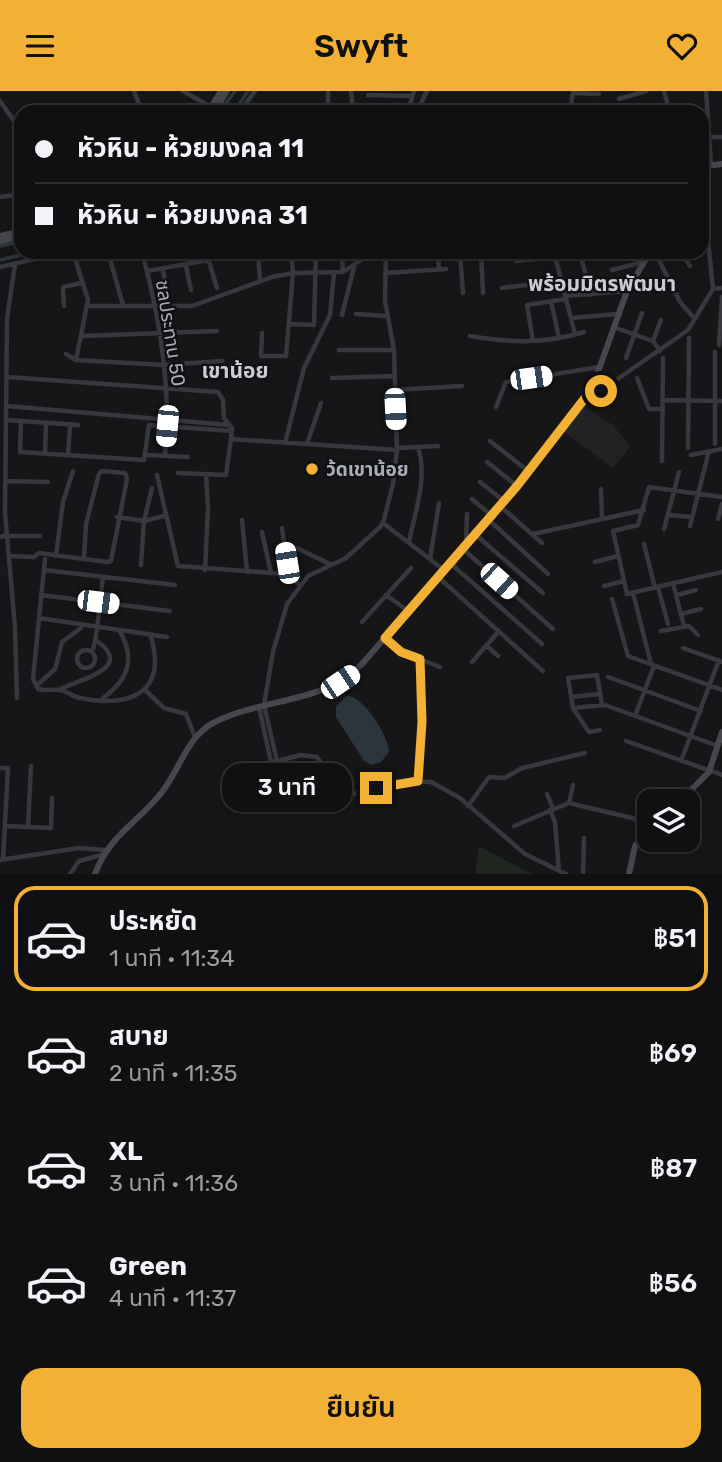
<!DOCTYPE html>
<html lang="th">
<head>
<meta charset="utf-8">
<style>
  :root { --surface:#101012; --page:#1e1e20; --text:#f1f3f6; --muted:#9c9d9f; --line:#303032; --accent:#f2b134 }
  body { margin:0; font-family:Rubik,"Noto Sans Thai",sans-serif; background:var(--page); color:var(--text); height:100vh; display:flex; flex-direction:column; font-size:26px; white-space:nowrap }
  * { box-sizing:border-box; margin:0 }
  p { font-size:23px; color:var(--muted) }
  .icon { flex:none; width:38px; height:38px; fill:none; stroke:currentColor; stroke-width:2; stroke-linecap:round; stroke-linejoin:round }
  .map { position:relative; height:783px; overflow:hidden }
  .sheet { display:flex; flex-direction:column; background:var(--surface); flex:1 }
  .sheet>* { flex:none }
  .hud { position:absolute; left:14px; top:14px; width:695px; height:154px; border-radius:21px; box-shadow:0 4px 10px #0003,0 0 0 2px var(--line); display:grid; align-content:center; height:154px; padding:0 21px; background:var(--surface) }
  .fabs { position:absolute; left:637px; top:698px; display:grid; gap:14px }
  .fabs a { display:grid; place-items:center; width:63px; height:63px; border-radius:14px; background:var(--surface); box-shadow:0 4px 10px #0003,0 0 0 2px var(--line); font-size:35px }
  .end { position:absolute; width:32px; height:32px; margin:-16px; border:9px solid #f2b134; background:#111; box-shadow:0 0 0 4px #111 }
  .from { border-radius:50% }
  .bubble { position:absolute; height:49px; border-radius:21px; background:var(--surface); box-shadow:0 4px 10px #0003,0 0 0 2px var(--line); font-size:23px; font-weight:600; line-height:49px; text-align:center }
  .car { position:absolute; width:21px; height:42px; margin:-21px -10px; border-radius:9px; box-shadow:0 0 5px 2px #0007; background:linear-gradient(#fff 24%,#345 0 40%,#fff 0 76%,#345 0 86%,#fff 0) }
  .hud b { display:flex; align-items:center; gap:24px; height:66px; font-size:26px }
  .hud b+b { border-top:2px solid var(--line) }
  .hud i { width:18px; height:18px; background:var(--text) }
  ul { padding:12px 0 0; list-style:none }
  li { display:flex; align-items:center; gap:21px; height:105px; margin:0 14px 10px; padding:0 7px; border:4px solid transparent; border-radius:21px }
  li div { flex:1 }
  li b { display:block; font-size:26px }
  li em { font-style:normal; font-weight:600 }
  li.selected { border-color:var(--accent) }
  li>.icon { width:63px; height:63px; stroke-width:1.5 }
  .cta { display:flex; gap:14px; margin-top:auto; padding:14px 21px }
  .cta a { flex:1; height:80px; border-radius:21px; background:var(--accent); color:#111; font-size:28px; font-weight:600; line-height:80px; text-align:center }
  header { display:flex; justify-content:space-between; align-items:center; height:91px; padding:0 21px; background:var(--accent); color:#111; font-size:32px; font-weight:600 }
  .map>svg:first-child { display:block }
</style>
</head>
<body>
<header><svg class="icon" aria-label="menu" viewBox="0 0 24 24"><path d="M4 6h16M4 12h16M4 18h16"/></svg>Swyft<svg class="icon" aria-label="heart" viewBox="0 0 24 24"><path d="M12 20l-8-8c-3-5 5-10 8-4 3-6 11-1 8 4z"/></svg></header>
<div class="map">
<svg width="722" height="783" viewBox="0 0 722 783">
  <rect width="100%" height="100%" fill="#161618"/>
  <!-- built -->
  <path fill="#222225" d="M583,315L613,334L630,356L613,377L564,341Z"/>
  <!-- green -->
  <path fill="#1e261f" d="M479,755L532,783H475Z"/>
  <!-- water -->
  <path fill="#2c353c" d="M347,605C363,604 389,646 389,661L381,671L371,674L364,670L336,626V615Z"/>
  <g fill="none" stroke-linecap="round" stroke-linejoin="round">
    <!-- canal -->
    <path stroke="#2c353c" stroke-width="3.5" d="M220,21L235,0
      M234,21L248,0
      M0,155L21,150
      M0,169L34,161"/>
    <!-- street -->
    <path stroke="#37383d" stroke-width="4.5" d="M134,0L142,21
      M183,0L211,16
      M328,0V21
      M351,0L353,20
      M664,0L670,21
      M706,0L711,73
      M573,2L599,3
      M368,4L412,5
      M619,8L646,0
      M0,10L14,30L21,33
      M421,12L427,0
      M240,21L255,0
      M408,21L414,0
      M570,21L573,1
      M710,46H722
      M702,70L706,75L702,76
      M702,92L713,198
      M0,106L15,104L21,123
      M73,161L88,209L76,269
      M108,161L123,214
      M142,161C157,216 167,271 167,329
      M206,161L217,197
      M244,161L245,166L258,164
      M258,161L260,190
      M342,161L343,181
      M438,161L439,178
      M460,161L463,202
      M481,161L483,202
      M554,161L575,243
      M655,161L680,211L695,228
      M682,162L690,175
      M581,166L591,204
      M675,167L684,161
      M516,170L556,166
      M15,173L7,228L5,422L15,536L17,607
      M186,175L191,199
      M0,176L65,161
      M163,179L168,205
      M612,179L643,171
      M147,180L209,169
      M385,182L446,178
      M502,197L561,190
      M565,205L627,200
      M551,210L559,247
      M64,215L63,196L82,192
      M87,215H192L272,186L293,182L343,181L367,165L386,164
      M356,223L387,225
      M342,224L354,176
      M571,227L618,223
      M289,233L314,234L316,161
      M613,236L653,250L660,260
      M262,242L261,265H286L293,182L291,161
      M82,245L217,240
      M470,245C510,252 545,253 584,241
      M533,250L527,214L566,208
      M653,250L661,229
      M719,254L722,206
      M339,259H394
      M66,263L76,269L164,274L222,270
      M626,267L642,222
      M7,286L218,301L223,309L224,327L232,337L231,348L397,359
      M332,287L394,285
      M637,287L649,318H663
      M394,299L462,295
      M585,307L589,308L688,239L713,198L722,197
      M663,309L722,310
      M7,315L229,334
      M496,316L506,291L599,276
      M7,329L78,334
      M21,330L20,361L144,369L149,334L232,340
      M490,350L528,380
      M285,352L304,277L330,224L334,182
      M307,353L321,312
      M715,353V261
      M397,357L438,355
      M688,357L689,247
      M45,362L46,332
      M68,364L70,334
      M147,364L188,366
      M691,364L722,358
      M165,365L167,335
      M662,370L663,267
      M487,371L517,395
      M178,382L226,384L231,348
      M157,384L178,475L286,483L300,494
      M7,390L48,391
      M480,391L504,410
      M601,398L602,428
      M722,406L649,396L638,434L613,440L627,503L722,481
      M472,408L492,425
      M500,415L542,452
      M669,424L692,426
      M117,426L144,430L164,425
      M718,428L722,413
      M242,429L247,481
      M489,429L548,483
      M383,432L444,479
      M690,435L709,360
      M282,437L287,472
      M664,438L679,381
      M262,441L271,482
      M533,443L644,419
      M476,444L543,502
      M7,445H40
      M0,446L6,444
      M284,451L330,473
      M409,451C415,421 428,386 418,356
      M644,453L655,497
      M466,454L467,423
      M463,458L553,538
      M9,465L34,466L39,462L107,471L111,470L127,388L125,382L102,380L99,383L86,433L84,468
      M56,465L63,411L73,380
      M45,468L33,588L38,598C46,600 52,598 60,599C67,600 73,606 80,607C130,617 169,602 150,543
      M430,468L439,412
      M595,471L617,465
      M450,472L542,553
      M141,474L144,430L152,397
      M44,479L175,494
      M205,479L208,417L206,384
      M438,486L543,580
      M673,492L684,535
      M604,495L624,490
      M658,496L668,533
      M633,502L651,573
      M41,504L170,520
      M386,504L407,519
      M677,504L696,499
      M612,508L628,565L722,599
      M681,523L701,518
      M39,527L167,546
      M362,531L411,477
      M661,540L689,535L698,544
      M385,546L402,561L420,568L422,631L418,690
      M487,555L498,565
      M683,557L722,571
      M77 568a9 9 0 1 1 18 0a9 9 0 1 1-18 0Z
      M92,561C98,548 100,504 103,486
      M420,568L440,576
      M472,571L499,540
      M608,586L701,620
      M36,595L55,578L62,551L81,537L82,533
      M61,598C77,589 136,578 97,550
      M146,600L164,617L186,623L195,646
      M571,606L600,603
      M103,607C129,588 136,567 119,539
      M259,616L271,671L277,670
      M573,617L605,614L718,655
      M635,625L654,575
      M600,639L589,641L573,617L568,587L597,584L602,614
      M626,650L722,684
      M277,670L264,614L273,561L287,513L308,485L346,467L379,437L383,432L393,393L397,359L394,259L385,210L386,161
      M277,670L301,664L317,666L325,677L331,708L409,690L431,691L460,707L525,763L566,783
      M681,670L719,569
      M0,677H8L3,769
      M547,703L553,718
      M569,712L573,694
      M468,715L489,686L505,687L522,677L585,662
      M550,719L555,731L559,780
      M5,735L51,737L52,707
      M514,735L569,712L632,727L649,735
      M28,736L31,675
      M0,769L79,757L105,759
      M70,783L79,770L101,764
      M583,783L584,747"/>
    <!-- secondary -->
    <path stroke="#45474d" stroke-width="6" d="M208,21L221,0
      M214,21L227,0
      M702,82L706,75L722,73
      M0,145L21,140
      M0,150L21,145
      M680,710L709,681L722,641
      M95,783C110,743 138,732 162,701C180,678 187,646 213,632C260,607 325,613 362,573L517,395L585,307L594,292L627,200L650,161
      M629,783L635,755L649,738"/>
  </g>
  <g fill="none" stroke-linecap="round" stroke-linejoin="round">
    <!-- route -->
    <path stroke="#f2b134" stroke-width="9" d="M376,697L418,690L422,631L420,568L401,561L385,547L517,395L585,307L589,308L601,300"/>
  </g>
  <!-- markers -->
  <circle fill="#f2b134" stroke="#111113" stroke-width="2.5" cx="312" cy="378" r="7"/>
  <g text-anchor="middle" stroke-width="5" stroke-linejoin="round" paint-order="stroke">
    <!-- street labels -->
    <g font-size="19" fill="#a8adb8" stroke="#111113">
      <text transform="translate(171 242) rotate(81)" y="7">ชลประทาน 50</text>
    </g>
    <!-- poi labels -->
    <g font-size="19" font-weight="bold" fill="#a8adb8" stroke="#111113" text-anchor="start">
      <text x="326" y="385">ว้ดเขาน้อย</text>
    </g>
    <!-- neighbourhood labels -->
    <g font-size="21" font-weight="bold" fill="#c9ccd4" stroke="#111113">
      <text x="602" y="200">พร้อมมิตรพัฒนา</text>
      <text x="235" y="287">เขาน้อย</text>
    </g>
  </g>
</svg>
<div class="fabs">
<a><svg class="icon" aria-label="layers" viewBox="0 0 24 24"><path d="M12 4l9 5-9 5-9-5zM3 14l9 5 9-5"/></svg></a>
</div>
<i class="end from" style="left:601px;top:300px"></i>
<i class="end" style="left:376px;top:697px"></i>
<div class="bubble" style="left:222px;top:672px;width:130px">3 นาที</div>
<i class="car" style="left:531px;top:287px;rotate:82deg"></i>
<i class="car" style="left:395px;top:318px;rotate:177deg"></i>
<i class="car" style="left:167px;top:335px;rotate:185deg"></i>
<i class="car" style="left:287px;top:472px;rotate:351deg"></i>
<i class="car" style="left:499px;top:490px;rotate:132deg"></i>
<i class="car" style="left:98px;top:511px;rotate:97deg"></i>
<i class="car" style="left:340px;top:591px;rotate:56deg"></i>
<div class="hud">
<b><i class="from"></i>หัวหิน - ห้วยมงคล 11</b>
<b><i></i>หัวหิน - ห้วยมงคล 31</b>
</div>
</div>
<section class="sheet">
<ul>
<li class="selected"><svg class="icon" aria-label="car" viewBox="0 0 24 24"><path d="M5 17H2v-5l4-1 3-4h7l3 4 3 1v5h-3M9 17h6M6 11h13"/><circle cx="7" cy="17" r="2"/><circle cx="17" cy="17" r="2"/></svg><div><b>ประหยัด</b><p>1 นาที · 11:34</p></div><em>฿51</em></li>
<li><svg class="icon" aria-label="car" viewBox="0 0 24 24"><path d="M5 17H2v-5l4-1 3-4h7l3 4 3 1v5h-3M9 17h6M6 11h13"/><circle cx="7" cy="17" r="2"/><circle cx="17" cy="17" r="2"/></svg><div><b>สบาย</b><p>2 นาที · 11:35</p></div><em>฿69</em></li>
<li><svg class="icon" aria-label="car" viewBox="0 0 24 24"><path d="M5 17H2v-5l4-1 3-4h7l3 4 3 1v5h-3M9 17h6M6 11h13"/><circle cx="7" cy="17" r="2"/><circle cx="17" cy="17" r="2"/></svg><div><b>XL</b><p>3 นาที · 11:36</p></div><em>฿87</em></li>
<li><svg class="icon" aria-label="car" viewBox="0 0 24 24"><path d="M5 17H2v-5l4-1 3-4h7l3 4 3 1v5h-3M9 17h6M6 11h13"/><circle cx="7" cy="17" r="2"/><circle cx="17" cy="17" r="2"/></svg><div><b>Green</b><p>4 นาที · 11:37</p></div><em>฿56</em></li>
</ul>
<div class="cta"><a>ยืนยัน</a></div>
</section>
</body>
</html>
